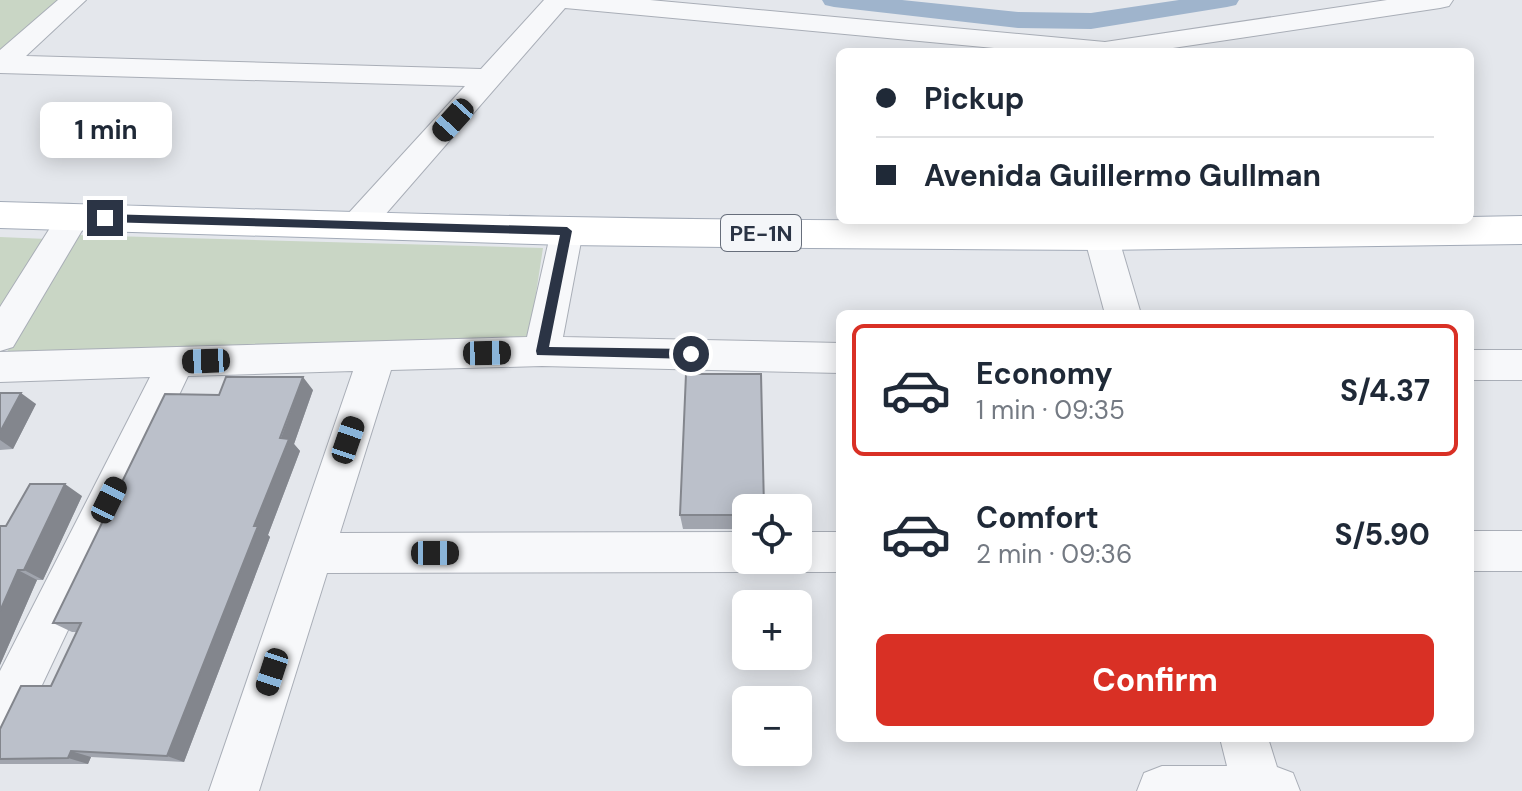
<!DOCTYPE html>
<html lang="en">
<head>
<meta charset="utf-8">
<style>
  :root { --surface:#fff; --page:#f2f2f3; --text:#1f2937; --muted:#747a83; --line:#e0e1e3; --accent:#d93025 }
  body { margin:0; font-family:"DM Sans",sans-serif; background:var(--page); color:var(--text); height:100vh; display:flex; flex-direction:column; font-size:30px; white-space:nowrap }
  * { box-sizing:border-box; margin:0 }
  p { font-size:26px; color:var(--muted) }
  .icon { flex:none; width:44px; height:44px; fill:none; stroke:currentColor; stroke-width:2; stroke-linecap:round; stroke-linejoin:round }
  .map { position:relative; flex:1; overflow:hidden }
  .panel { position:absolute; left:836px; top:310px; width:638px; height:432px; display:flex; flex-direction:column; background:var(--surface); border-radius:12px; box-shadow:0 4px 20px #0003 }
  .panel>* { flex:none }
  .hud { position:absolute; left:836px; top:48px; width:638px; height:176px; border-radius:12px; box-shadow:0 4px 20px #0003; display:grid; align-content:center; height:176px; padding:0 40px; background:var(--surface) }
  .buttons { position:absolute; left:732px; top:494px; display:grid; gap:16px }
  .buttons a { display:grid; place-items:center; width:80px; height:80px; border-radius:12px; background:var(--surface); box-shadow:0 4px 20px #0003; font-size:40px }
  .end { position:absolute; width:36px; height:36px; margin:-18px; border:10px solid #2b3445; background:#fff; box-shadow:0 0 0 4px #fff }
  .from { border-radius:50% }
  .bubble { position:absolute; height:56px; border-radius:12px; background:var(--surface); box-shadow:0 4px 20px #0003; font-size:26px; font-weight:700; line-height:56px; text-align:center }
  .car { position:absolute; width:24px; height:48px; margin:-24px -12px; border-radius:10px; box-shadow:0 0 6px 2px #0007; background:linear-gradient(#222 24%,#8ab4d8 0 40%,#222 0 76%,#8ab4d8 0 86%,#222 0) }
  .hud b { display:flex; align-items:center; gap:28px; height:76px; font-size:30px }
  .hud b+b { border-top:2px solid var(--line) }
  .hud i { width:20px; height:20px; background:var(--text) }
  ul { padding:14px 0 0; list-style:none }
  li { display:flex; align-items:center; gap:24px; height:132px; margin:0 16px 12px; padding:0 24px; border:4px solid transparent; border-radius:12px }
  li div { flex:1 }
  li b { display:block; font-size:30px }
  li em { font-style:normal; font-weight:700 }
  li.on { border-color:var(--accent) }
  li>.icon { width:72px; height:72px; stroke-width:1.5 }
  .primary-button { display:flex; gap:16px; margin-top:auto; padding:16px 40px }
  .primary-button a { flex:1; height:92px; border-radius:12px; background:var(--accent); color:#fff; font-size:32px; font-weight:700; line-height:92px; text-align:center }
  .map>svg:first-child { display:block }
</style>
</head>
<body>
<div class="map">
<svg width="1522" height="791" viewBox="0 0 1522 791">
  <rect width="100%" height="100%" fill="#e4e7ec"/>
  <!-- green -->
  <path fill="#c9d6c5" d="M0,0H65L0,59Z
    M75,235L543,248L529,339L4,357Z
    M0,237L47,239L0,309Z"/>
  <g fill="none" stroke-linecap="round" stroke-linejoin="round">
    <!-- canal -->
    <path fill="#9fb4cc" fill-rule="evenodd" d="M822,0H902L1018,12L1091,13L1179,0H1239L1236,5L1227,7L1091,29L1018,28L834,7L825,5Z"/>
    <defs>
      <path id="minor" d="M58,0H86L26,56L481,69L544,0H650L1105,42L1387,0H1453L1449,6L1440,8L1146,52H1038L565,8L370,232L358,236L346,232L342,224L346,216L465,86L0,73V50Z
        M74,205L86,209L90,217L13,347L0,351V307L62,209Z
        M567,219L579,223L583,231L563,337L840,343V373L542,366L391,370L340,533L746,532V560H764L761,566L746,572L327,573L259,791H209L353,371L188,376L17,738L0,745V671L150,377L0,382V352L527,337L551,231L555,223Z
        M1101,224L1113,228L1118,236L1141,314H1105L1084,236L1089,228Z
        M1470,350H1522V380H1470Z
        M1470,531H1522V571H1470Z
        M798,532H840V572H798L783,566L780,560H798Z
        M1220,738H1268L1277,767L1293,773L1300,791H1137L1144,773L1162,766H1227Z"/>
      <path id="primary" d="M0,202C190,207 379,214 569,217C869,223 1170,220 1470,220V217L1522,216V244L1101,250L812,248L567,245L0,228Z"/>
    </defs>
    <!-- minor casing -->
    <use href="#minor" stroke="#a9aeb7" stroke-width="2"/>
    <!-- primary casing -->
    <use href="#primary" stroke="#a3abb8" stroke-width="2"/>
    <!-- minor -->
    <use href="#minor" fill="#f7f8fa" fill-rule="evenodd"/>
    <!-- primary -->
    <use href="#primary" fill="#fff" fill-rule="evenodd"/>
  </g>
  <!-- wall -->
  <path fill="#a1a5ae" d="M313,390L294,444L300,451L268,535L270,537L184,762L91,757L88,764H0V729L51,686L77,632H72L53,623L219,395Z
    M0,393L36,404L13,449L0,450Z
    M82,496L43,580H37L0,665V526H6Z
    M746,508V529H683L680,515Z"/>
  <!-- shaded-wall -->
  <path fill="#83868d" d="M303,377L313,390L294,444L300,451L268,535L270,537L184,762L167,756Z
    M21,393L36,404L13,449L0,440V432Z
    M65,484L82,496L43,580L24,570Z
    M18,570L37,580L0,665V611Z
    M71,751L91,757L88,764L68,758Z"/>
  <!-- building -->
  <path fill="#bbc0ca" stroke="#83868d" stroke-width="2" d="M686,374H761L764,508H746V516V515H680Z
    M226,377H303L280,438L289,439L254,526H258L167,756L71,751L68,758L0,759V729L21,686H51L81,623H53L165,394L219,395Z
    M0,393H21L0,432Z
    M30,484H65L24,570H18L0,611V526H6Z"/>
  <!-- route -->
  <path fill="#2b3445" d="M105,214L567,227L572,231L549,347L691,349L697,354L691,359L537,355L536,351L560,235L105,222L100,218Z"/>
  <g text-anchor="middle" stroke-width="8" stroke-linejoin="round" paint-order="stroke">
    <!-- shield labels -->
    <rect fill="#f4f6f9" stroke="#676e7b" stroke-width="2" x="721" y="215" width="80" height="36" rx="6"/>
    <g font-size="22" font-weight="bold" fill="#2b3445">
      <text x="761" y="241">PE-1N</text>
    </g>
  </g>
</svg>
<div class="buttons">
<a><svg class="icon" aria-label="locate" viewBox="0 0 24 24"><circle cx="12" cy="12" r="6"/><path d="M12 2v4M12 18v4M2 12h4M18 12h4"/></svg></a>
<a>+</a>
<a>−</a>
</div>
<i class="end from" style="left:691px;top:354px"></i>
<i class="end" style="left:105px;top:218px"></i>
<div class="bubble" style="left:40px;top:102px;width:132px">1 min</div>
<i class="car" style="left:453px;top:120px;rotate:222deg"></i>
<i class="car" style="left:487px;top:353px;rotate:89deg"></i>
<i class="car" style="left:206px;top:361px;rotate:268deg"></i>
<i class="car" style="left:348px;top:440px;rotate:19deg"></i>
<i class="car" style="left:109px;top:500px;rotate:26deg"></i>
<i class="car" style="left:435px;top:553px;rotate:90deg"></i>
<i class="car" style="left:272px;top:672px;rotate:198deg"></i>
<div class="hud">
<b><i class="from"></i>Pickup</b>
<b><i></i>Avenida Guillermo Gullman</b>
</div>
<section class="panel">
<ul>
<li class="on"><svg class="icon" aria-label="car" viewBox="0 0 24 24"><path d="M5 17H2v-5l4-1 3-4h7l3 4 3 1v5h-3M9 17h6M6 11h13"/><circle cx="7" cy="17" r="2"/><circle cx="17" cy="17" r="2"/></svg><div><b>Economy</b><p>1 min · 09:35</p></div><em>S/4.37</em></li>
<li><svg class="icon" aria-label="car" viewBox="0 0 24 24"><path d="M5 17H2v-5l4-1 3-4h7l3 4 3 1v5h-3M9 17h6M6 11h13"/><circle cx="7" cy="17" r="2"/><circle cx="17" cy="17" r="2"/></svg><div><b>Comfort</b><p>2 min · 09:36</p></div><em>S/5.90</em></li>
</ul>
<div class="primary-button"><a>Confirm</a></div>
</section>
</div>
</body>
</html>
